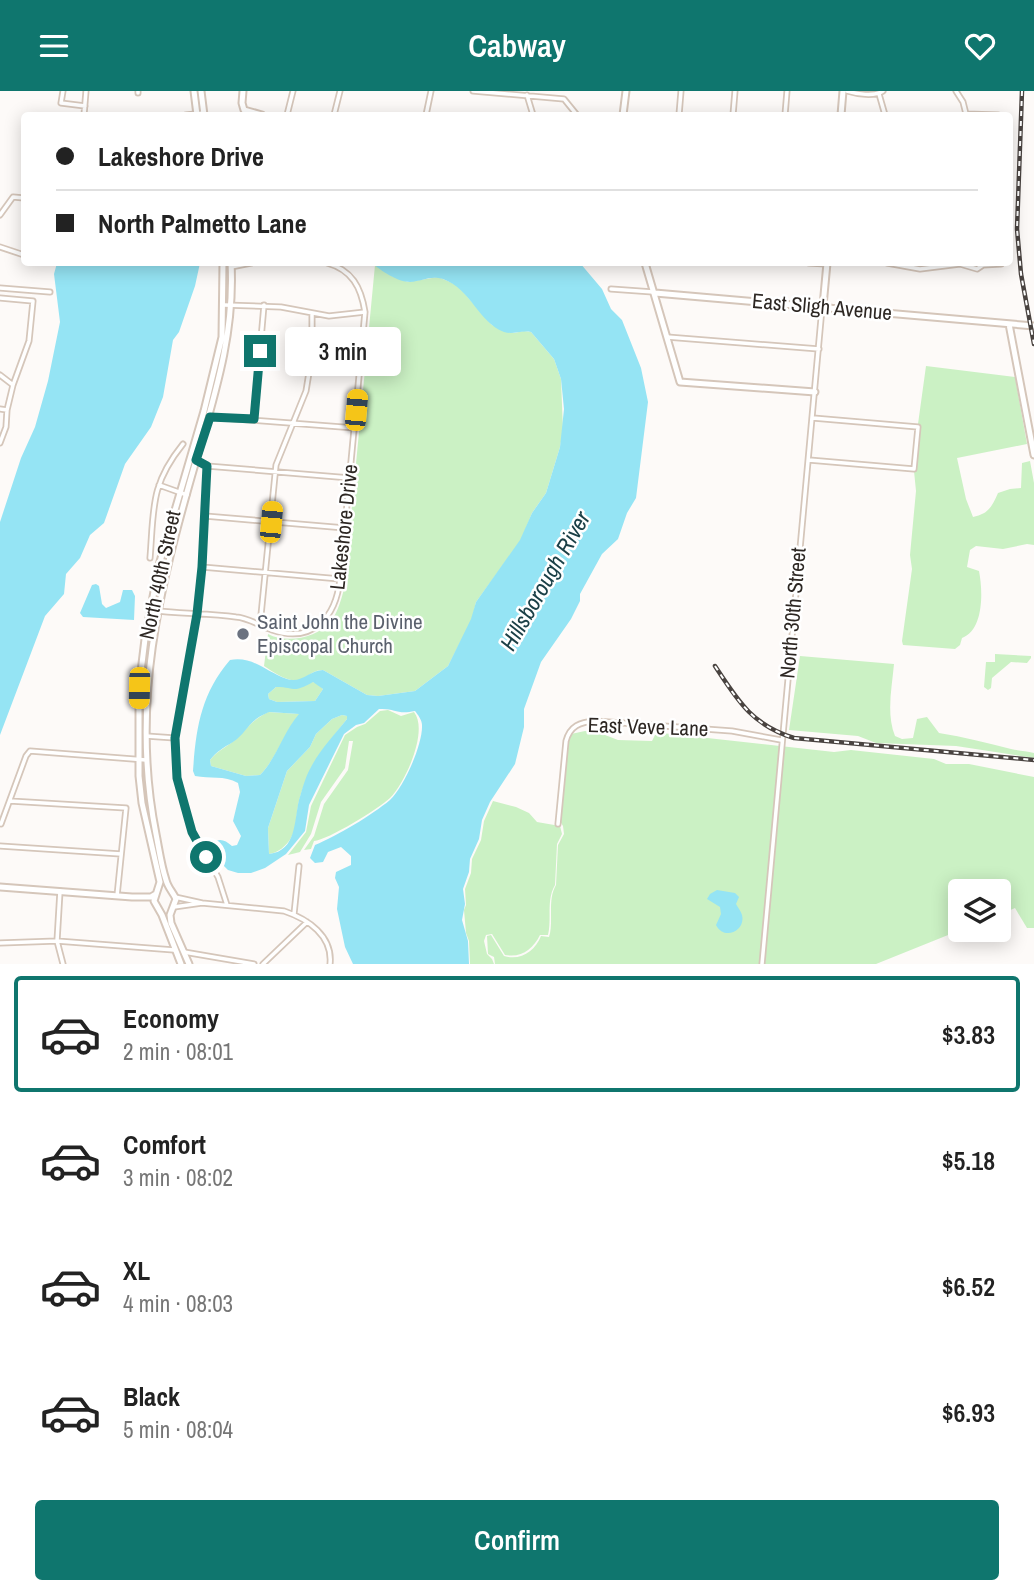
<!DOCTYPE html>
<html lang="en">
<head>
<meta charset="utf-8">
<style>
  :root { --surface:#fff; --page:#f6f6f6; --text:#222; --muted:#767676; --line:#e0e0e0; --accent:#0f766e }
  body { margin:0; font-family:"Archivo Narrow",sans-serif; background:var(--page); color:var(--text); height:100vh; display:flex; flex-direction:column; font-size:26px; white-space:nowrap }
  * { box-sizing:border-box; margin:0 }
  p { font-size:23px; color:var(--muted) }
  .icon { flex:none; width:38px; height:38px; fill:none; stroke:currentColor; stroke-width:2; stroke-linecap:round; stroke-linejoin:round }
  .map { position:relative; height:873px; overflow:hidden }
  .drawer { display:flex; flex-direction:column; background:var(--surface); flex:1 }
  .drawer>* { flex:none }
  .hud { position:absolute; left:21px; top:21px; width:992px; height:154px; border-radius:7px; box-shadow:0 4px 18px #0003; display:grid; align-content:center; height:154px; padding:0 35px; background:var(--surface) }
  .tools { position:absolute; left:948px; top:788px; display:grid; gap:14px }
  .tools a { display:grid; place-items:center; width:63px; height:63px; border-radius:7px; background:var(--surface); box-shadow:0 4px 18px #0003; font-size:35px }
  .end { position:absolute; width:32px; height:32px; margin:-16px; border:9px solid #0f766e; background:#fff; box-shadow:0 0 0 4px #fff }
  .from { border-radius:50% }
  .bubble { position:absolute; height:49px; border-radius:7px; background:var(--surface); box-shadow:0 4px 18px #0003; font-size:23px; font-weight:600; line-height:49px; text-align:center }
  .car { position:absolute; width:21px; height:42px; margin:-21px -10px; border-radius:9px; box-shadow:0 0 5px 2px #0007; background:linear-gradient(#f5c518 24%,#345 0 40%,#f5c518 0 76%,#345 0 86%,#f5c518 0) }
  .hud b { display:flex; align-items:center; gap:24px; height:66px; font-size:26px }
  .hud b+b { border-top:2px solid var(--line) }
  .hud i { width:18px; height:18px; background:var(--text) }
  ul { padding:12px 0 0; list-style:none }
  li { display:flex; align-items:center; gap:21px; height:116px; margin:0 14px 10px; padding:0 21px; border:4px solid transparent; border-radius:7px }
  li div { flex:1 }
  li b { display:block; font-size:26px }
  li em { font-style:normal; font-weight:600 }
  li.selected { border-color:var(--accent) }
  li>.icon { width:63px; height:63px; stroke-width:1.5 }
  .cta { display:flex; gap:14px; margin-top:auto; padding:14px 35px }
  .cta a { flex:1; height:80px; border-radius:7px; background:var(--accent); color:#fff; font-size:28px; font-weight:600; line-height:80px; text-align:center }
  header { display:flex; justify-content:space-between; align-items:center; height:91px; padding:0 35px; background:var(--accent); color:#fff; font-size:32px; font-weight:600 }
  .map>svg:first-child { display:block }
</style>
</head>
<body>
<header><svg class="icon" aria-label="menu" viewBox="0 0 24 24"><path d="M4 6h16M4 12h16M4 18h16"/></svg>Cabway<svg class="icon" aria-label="heart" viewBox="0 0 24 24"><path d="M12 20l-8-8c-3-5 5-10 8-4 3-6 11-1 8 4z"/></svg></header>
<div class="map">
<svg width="1034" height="873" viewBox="0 0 1034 873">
  <rect width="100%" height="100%" fill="#fdfaf8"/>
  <!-- green -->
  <path fill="#cbf1c4" d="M375,174L392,185L408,191L438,186L450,191L458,195L492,234L514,242L524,240L531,241L554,268L561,288L563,339L560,356L546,402L532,422L521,449L476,511L472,528L448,575L415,600L378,605L367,604L323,579C314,579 310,584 302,588C289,593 275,582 264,575L268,543C287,553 317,547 331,530C338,521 341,509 344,498Z
    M926,275L1015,286L1027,353L957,367L966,408L973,426C988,423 992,416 998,402L1010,398L1021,397L1022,372L1030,370L1034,392V454L1027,453L1003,458L976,455L970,459L967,476L979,480C983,500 984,539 962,547L960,554L955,558L903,554L902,550L912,478L910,464L916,400L914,380L920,335L918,333Z
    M995,563L1031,565V567L1027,572L1011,571L992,587L991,597L988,599L984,596L986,571H995Z
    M800,565L894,573C892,596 886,623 895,645L902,648L913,647L917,628L927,626L939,642C964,646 987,652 1011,658C1019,660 1026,660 1034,662V667L956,655L876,652L858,645L789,639Z
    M313,591L318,593L323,598L315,610L277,611L269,608L268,603L276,596Z
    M388,619L401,625L414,621C429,640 405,692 390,707C378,718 328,749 314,750L311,758L304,759L314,745L324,713L348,679L353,650H349L345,677L321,711L311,743L300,761L288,764L306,741L311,715L345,644L357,636L365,633L380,620Z
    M268,621L300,623C284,641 277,667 260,684L246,685L211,675L210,669C220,657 228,656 237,647C248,636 254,628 268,621Z
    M342,624L347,625V628C327,653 307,678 299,710C296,722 297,737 291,747C286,755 278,762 269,763L268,737L287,680L310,656L316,643L332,628Z
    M585,640L600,642L618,649L652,650L655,644L662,642L834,661L851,659L934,668L946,673H969L1034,686V837H1027L1015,817L999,824V800H961V838H963L876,873H495L494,866L488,863L487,845L491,844L504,865C521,870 535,860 541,845L549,846C554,831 547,809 556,794L558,754L564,743L563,735L560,730L568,651L571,643Z
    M493,710L516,716L529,722L537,731L560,735L562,743L557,753L555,794C546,809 552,828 548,844H540C533,858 522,867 505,864L492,843L486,844L484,850L487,863L492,868L494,873H470L469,850L466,842L464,819L466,814L465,798L471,782L472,768L481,749L484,730Z"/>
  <!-- water -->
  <path fill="#95e4f4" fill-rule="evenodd" d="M57,172H200L195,195L179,241L173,249L163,306L151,336L125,373L104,432L90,444L80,467L66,483L64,503L45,525L0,644V431L21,367L35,336L48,290L60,231L54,183Z
    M372,172H580L602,198L611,218L622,229L641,277L648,311L636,407L627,422L618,448L602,463L580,503V510L571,528L541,571L524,618V636L515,673L490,711L482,729L479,748L470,768L469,781L463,798L465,813L462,829L468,850L469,873H353L345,856L337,818L339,796L335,787L336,781L351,774V765L341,756L328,761L323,771L315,772L310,767L315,754C337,745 372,724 390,709C404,696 423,653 422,634C422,629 418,624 415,620C396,624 396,617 379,618L364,632L356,634L344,643L309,714L305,740L286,763L265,777L251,782H238L228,779L221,772L212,751C221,747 225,749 232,755L237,754L241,745L233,730L240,701L238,692C224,684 210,688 195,685L193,680C196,637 201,603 230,569C254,565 266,581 287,588C301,593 310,579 323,579L367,604L378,605L415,600L448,575L471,528L476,511L520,449L532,422L546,402L560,356L564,318L561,288L554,268L531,241C521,239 513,244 504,241C479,232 471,198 443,188C431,184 422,190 410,191C398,191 381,180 372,172ZM313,591L323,598L315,610L277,611L269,608L268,603L276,596C297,596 291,603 313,591ZM269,621L299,623C283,641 277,667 260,684L246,685L211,675L210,669C217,660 223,657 233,651C248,641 247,630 269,621ZM342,624L347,625V628C334,644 319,660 310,678C305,687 302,699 299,709C294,729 297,760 269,763L268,737L287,680L310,656L316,643L332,628Z
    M96,493L99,495L102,513L106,517L120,511L123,499H132L135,505L134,529L83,526L80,522L92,494Z
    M717,799L735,802L739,806L736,813C738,817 741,820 742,824C746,840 724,850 716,834L721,823L720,816L707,808L710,803Z"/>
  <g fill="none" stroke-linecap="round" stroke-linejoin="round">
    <defs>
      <path id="street" d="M63,0L61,12L85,15
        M473,0L564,8L577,24
        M847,0C857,3 874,6 883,0
        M956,0L963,11L966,23
        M138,2V0
        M879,3L885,24
        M527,4L533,24
        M966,23L998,24
        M84,24L86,0
        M186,24L204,22
        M287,24L293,0
        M334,24L340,0
        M426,24L431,0
        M679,24L681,0
        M733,24L735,0
        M785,24L787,0
        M0,124L13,106L24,107
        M0,156L24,164
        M809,172L826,173
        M887,172L920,178L960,173
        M960,173L977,178L983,174L1001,173
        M231,176L251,172
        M0,197L50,201
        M611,198L653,201
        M0,207L33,210L29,250L13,294L7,319L6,336L0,352
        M224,214L281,216L329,225L365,221
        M667,246L819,258
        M0,284L13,294
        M0,318L7,319
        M210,326L355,337
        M254,327L264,214
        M193,360L196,369L207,375L350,387
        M809,369L914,378L918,336L813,327
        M207,375L202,476L197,523L175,647L177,687L192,741L218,786L227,814
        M159,394L187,404
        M205,425L345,437
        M150,467C154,417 150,394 183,353
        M202,476L340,488
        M150,519C178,523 208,522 236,526C249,527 260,535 272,539C313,553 336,526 340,488L365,221C361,196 352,179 327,172
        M260,534L276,374L306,300L312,263V222
        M146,645L175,647
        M10,710L126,717L117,805
        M1,733L26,665L30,660L146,669
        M558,733L566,650C570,635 580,631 595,630L732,640L781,649
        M0,755L121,763
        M60,800L57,850L63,873
        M202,812L284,820C308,828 333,845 330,873
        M174,816L202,812L175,806
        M294,823L299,775
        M0,852L57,850L174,859
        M184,861L254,873
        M263,873L307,831
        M762,873L822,217"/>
      <path id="secondary" d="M194,0L197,24
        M201,0L204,24
        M243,0L242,12L244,19L262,24
        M623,24L626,0
        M841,24L843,0
        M645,172L680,291L815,301
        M655,202L1034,235
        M823,215L827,172
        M1009,233L1034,364
        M0,796L132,806H151L156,803
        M181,873L162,824L154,810L160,791L142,712L139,685V597L145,548L159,474L204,320L222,246L223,172
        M189,873L171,832L170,824L176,808C173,801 168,797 166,789C161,774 159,758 156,743C130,613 159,498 195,373C214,306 235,243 231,172"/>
    </defs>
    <!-- street casing -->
    <use href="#street" stroke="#d5c6ba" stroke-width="7"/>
    <!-- secondary casing -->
    <use href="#secondary" stroke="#d5c6ba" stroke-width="9"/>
    <!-- street -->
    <use href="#street" stroke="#fff" stroke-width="3.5"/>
    <!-- secondary -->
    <use href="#secondary" stroke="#fff" stroke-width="5"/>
    <defs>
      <path id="rail" d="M1022,0L1017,138L1021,183L1034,253
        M715,575C738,610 752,634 794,647L1034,669"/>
    </defs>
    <!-- rail casing -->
    <use href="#rail" stroke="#494340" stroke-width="4.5"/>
    <!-- rail -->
    <use href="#rail" stroke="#fff" stroke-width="2" stroke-dasharray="5" stroke-linecap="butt"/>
  </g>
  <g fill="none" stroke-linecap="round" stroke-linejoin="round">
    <!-- route -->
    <path stroke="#0f766e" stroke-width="9" d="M206,766L192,741L177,687L175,647L197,523L202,476L207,375L196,369L210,326L254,328L260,260"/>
  </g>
  <!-- markers -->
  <circle fill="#6b7280" stroke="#fff" stroke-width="2.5" cx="243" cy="543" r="7"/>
  <g text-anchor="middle" stroke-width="5" stroke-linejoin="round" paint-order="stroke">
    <!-- street labels -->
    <g font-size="21" fill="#2d2723" stroke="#fff">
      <text transform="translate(822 216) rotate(5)" y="7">East Sligh Avenue</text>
      <text transform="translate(344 436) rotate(-84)" y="7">Lakeshore Drive</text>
      <text transform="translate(160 484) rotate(-78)" y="7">North 40th Street</text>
      <text transform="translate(793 522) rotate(-85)" y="7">North 30th Street</text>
      <text transform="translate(648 636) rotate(2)" y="7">East Veve Lane</text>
    </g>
    <!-- worship labels -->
    <g font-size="21" fill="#5b616d" stroke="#fff" text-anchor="start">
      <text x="257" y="538">Saint John the Divine<tspan x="257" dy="24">Episcopal Church</tspan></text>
    </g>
    <!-- water labels -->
    <g font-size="23" font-style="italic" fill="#1b4047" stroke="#fff">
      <text transform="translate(545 490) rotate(-60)" y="8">Hillsborough River</text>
    </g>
  </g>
</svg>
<div class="tools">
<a><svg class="icon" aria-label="layers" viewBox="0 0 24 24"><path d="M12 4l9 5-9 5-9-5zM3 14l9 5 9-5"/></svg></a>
</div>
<i class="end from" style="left:206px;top:766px"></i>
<i class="end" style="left:260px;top:260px"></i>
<div class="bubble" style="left:285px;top:236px;width:116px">3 min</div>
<i class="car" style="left:356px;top:319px;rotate:5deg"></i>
<i class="car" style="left:271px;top:431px;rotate:5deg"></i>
<i class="car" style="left:139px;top:597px;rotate:181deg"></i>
<div class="hud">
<b><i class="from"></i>Lakeshore Drive</b>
<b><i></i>North Palmetto Lane</b>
</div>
</div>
<section class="drawer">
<ul>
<li class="selected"><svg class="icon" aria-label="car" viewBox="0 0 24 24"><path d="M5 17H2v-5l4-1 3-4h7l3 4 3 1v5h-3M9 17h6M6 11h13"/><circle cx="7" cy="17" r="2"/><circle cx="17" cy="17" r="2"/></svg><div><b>Economy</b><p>2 min · 08:01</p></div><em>$3.83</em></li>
<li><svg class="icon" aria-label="car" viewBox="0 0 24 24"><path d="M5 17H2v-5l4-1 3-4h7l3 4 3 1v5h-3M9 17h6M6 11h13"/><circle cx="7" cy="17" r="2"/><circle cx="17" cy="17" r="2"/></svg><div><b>Comfort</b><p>3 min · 08:02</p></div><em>$5.18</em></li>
<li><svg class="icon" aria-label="car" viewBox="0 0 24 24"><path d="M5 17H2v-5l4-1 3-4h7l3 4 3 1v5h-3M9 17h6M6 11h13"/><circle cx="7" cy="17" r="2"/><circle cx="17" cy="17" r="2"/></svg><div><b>XL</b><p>4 min · 08:03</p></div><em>$6.52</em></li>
<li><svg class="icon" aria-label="car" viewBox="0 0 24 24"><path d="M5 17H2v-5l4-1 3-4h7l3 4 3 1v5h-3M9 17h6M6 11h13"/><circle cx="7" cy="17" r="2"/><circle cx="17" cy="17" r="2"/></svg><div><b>Black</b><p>5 min · 08:04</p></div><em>$6.93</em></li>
</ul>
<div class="cta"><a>Confirm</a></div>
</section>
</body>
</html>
